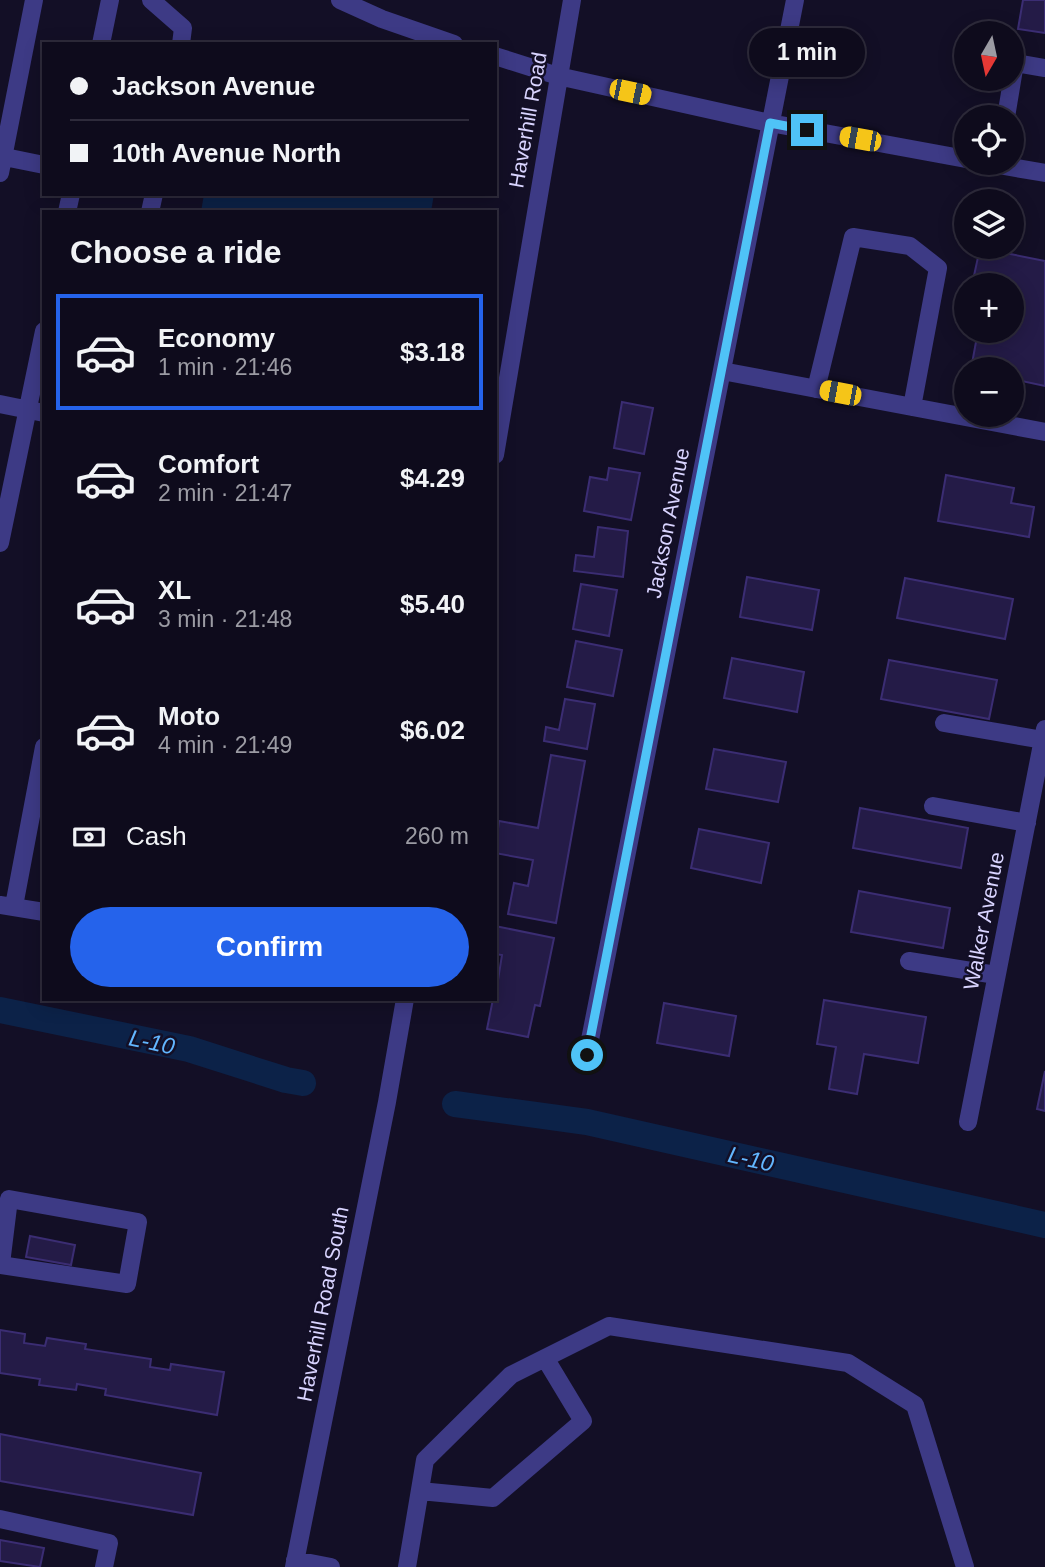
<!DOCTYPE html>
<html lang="en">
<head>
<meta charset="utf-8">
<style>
  :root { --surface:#0e0b1c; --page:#1c1929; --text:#f1f3f6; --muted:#9b9ba3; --line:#2e2b3b; --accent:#2563eb }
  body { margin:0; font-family:Arial,sans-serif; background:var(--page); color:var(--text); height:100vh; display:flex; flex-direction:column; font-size:26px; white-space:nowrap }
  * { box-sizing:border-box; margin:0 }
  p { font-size:23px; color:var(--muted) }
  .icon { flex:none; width:38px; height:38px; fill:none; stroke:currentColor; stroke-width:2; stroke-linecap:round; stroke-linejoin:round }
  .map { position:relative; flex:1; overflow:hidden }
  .drawer { position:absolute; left:42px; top:210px; width:455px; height:791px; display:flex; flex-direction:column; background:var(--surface); border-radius:0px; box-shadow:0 4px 18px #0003,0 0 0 2px var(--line) }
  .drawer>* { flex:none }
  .hud { position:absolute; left:42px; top:42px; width:455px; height:154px; border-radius:0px; box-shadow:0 4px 18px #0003,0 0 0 2px var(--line); display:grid; align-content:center; height:154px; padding:0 28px; background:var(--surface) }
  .needle { width:46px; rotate:189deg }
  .buttons { position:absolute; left:954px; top:21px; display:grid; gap:14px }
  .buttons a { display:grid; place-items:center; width:70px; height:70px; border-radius:50%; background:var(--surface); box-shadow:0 4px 18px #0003,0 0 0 2px var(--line); font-size:35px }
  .end { position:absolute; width:32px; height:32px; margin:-16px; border:9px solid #4fc3f7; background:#111; box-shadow:0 0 0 4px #111 }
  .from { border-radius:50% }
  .bubble { position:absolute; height:49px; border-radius:24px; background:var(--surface); box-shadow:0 4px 18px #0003,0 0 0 2px var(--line); font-size:23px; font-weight:800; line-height:49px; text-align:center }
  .car { position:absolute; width:21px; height:42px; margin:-21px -10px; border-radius:9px; box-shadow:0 0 5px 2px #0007; background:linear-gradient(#f5c518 24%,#345 0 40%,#f5c518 0 76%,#345 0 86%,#f5c518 0) }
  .hud b { display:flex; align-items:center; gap:24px; height:66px; font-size:26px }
  .hud b+b { border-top:2px solid var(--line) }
  .hud i { width:18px; height:18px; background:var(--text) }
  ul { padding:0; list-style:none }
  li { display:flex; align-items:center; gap:21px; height:116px; margin:0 14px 10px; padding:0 14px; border:4px solid transparent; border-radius:0px }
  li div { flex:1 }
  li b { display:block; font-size:26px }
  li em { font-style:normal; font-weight:800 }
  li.selected { border-color:var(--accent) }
  li>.icon { width:63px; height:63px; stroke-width:1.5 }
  h2 { padding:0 28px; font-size:32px; line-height:84px }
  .pay { display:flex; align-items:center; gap:18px; height:77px; padding:0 28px; font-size:26px }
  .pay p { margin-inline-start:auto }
  .cta { display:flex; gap:14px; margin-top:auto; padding:14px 28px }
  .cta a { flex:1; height:80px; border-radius:42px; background:var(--accent); color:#fff; font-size:28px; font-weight:800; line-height:80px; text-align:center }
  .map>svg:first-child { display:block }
</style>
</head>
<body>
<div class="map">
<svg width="1045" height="1567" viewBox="0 0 1045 1567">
  <rect width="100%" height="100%" fill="#130f26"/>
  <!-- water -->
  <path fill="#0c2248" d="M204,194H434L431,212H201Z"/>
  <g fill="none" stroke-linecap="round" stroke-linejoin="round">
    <!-- canal -->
    <path stroke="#0c2248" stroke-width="26" d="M0,1010L189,1049L286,1080L303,1083
      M455,1104L587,1122L1045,1225"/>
  </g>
  <!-- building -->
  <path fill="#241b47" stroke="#3b2d73" stroke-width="2" d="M1023,0H1045V33L1018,29Z
    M980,248L1045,261V386L1012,379V369H971L978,331H1012V285H972Z
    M622,402L653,408L644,454L614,448Z
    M609,468L640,473L631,520L584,511L590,477L607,480Z
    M946,475L1014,488L1011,503L1034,507L1029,537L938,521Z
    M598,527L628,531L623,577L574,571L576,555L594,557Z
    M747,577L819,590L812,630L740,617Z
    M905,578L1013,599L1005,639L897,618Z
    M581,584L617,590L609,636L573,629Z
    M576,641L622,650L613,696L567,687Z
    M732,658L804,672L797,712L724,698Z
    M889,660L997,680L989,719L881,699Z
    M565,699L595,704L587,749L544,741L546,727L559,730Z
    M714,749L786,762L778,802L706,789Z
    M551,755L585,761L556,923L508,914L514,883L528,886L533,860L495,853L499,821L538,828Z
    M860,808L968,828L961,868L853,848Z
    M699,829L769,843L761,883L691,868Z
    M859,891L950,908L943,948L851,932Z
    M495,926L554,938L540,1006L535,1005L528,1037L487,1029L493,999H495L502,955L495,954Z
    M824,1000L926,1017L918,1063L864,1054L857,1094L829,1089L836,1047L817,1044Z
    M664,1003L736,1016L729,1056L657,1043Z
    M1045,1071V1111L1037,1109Z
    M30,1236L75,1245L71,1265L26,1257Z
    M0,1330L25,1334L24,1343L45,1346L47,1338L86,1344L85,1349L151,1359L150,1367L170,1370L171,1364L224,1372L217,1415L105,1395L106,1389L77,1384L76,1390L39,1385L40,1379L0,1373Z
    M0,1434L201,1473L193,1515L0,1481Z
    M0,1540L44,1548L40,1567L0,1561Z"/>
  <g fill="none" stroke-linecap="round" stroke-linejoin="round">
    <!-- minor -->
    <path stroke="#3d3a85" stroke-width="18" d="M151,0L183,28L181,44
      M340,0L382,19L454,44
      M101,44L110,0
      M495,56L558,76L770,123L966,159
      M1006,117L1015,63L1045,68
      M0,156L44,165
      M987,163L1045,173
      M0,173L34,0
      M67,212L71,194
      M150,212L154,194
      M722,371L1045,432
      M816,389L853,237L910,246L938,268L912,407
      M0,404L44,413
      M495,455L572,0
      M0,543L44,331
      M944,723L1043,740
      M933,806L1027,823
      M0,905L44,912
      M14,906L44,747
      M909,961L996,975
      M587,1055L795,0
      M968,1122L1045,729
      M0,1265L127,1284L138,1222L9,1199L1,1264
      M420,1491L493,1498L583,1421L545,1358
      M0,1519L109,1543L104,1567
      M295,1560L331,1567
      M294,1567L387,1102L405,999
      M407,1567L425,1460L511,1375L609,1326L848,1363L915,1405L965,1567"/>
  </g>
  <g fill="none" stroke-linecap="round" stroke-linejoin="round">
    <!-- route -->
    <path stroke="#4fc3f7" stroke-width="9" d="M587,1055L770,123L807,130"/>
  </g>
  <g text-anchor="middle" stroke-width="5" stroke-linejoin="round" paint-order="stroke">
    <!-- street labels -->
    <g font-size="21" fill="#d9d4ff" stroke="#130f26">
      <text transform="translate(528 120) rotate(-80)" y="7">Haverhill Road</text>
      <text transform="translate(668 523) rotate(-79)" y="7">Jackson Avenue</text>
      <text transform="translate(984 921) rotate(-79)" y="7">Walker Avenue</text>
      <text transform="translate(323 1304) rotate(-79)" y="7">Haverhill Road South</text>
    </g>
    <!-- water labels -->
    <g font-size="23" font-style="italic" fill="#62b6ff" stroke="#130f26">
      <text transform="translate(152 1042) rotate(12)" y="8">L-10</text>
      <text transform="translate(751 1159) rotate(13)" y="8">L-10</text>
    </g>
  </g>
</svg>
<div class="buttons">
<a><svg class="needle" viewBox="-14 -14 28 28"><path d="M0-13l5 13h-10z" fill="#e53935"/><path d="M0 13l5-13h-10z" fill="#9b9ba3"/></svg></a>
<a><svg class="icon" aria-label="locate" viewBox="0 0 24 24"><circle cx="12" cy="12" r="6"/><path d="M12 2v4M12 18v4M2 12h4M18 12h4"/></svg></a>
<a><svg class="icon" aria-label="layers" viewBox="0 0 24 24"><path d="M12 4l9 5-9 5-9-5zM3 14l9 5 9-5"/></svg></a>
<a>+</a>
<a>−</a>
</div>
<i class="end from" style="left:587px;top:1055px"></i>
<i class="end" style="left:807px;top:130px"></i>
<div class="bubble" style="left:749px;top:28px;width:116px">1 min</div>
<i class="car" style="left:630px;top:92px;rotate:102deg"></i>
<i class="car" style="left:860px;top:139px;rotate:280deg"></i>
<i class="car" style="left:840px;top:393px;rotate:281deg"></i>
<div class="hud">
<b><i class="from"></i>Jackson Avenue</b>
<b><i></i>10th Avenue North</b>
</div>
<section class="drawer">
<h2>Choose a ride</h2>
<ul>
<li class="selected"><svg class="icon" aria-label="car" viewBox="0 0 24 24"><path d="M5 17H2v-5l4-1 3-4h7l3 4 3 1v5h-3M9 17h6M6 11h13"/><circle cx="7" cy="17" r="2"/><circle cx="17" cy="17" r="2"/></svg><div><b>Economy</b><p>1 min · 21:46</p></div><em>$3.18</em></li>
<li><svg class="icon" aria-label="car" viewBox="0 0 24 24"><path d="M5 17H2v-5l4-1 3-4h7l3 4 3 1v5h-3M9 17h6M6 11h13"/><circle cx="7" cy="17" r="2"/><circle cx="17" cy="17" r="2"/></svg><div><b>Comfort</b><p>2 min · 21:47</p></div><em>$4.29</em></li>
<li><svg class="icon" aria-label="car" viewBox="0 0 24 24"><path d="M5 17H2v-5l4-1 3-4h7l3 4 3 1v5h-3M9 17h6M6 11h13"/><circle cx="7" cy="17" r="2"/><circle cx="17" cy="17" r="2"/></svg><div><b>XL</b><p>3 min · 21:48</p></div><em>$5.40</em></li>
<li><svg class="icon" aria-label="car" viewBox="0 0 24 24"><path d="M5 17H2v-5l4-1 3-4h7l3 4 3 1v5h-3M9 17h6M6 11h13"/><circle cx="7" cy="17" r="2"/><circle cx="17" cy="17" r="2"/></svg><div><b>Moto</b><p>4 min · 21:49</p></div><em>$6.02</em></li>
</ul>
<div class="pay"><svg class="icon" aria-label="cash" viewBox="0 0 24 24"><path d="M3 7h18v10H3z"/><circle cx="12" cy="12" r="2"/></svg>Cash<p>260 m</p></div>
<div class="cta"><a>Confirm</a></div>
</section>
</div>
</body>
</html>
